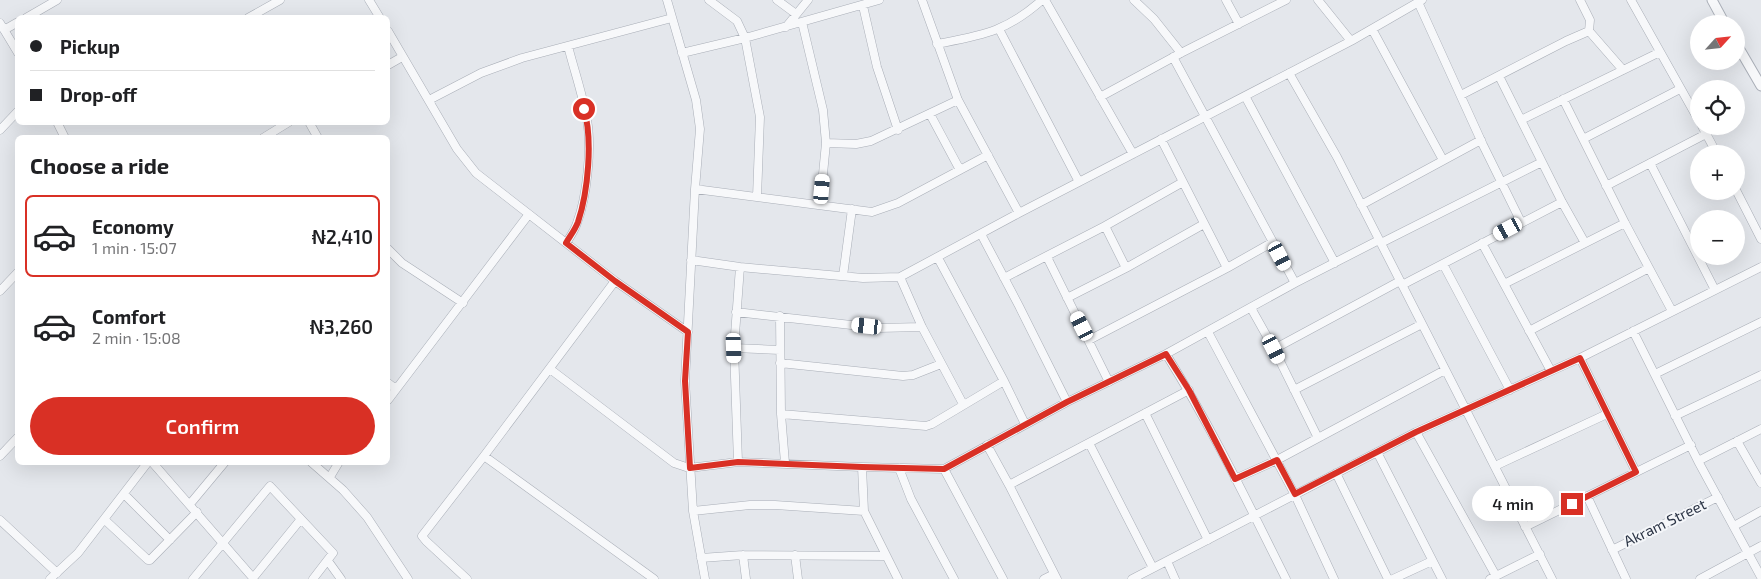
<!DOCTYPE html>
<html lang="en">
<head>
<meta charset="utf-8">
<style>
  :root { --surface:#fff; --page:#f6f6f6; --text:#202124; --muted:#757577; --line:#e0e0e0; --accent:#d93025 }
  body { margin:0; font-family:"Exo 2",sans-serif; background:var(--page); color:var(--text); height:100vh; display:flex; flex-direction:column; font-size:19px; white-space:nowrap }
  * { box-sizing:border-box; margin:0 }
  p { font-size:16px; color:var(--muted) }
  .icon { flex:none; width:28px; height:28px; fill:none; stroke:currentColor; stroke-width:2; stroke-linecap:round; stroke-linejoin:round }
  .map { position:relative; flex:1; overflow:hidden }
  .details { position:absolute; left:15px; top:135px; width:375px; height:330px; display:flex; flex-direction:column; background:var(--surface); border-radius:8px; box-shadow:0 5px 20px #0002 }
  .details>* { flex:none }
  .hud { position:absolute; left:15px; top:15px; width:375px; height:110px; border-radius:8px; box-shadow:0 5px 20px #0002; display:grid; align-content:center; height:110px; padding:0 15px; background:var(--surface) }
  .needle { width:32px; rotate:63deg }
  .buttons { position:absolute; left:1690px; top:15px; display:grid; gap:10px }
  .buttons a { display:grid; place-items:center; width:55px; height:55px; border-radius:50%; background:var(--surface); box-shadow:0 5px 20px #0002; font-size:25px }
  .end { position:absolute; width:22px; height:22px; margin:-11px; border:6px solid #d93025; background:#fff; box-shadow:0 0 0 2px #fff }
  .from { border-radius:50% }
  .bubble { position:absolute; height:35px; border-radius:18px; background:var(--surface); box-shadow:0 5px 20px #0002; font-size:16px; font-weight:600; line-height:35px; text-align:center }
  .car { position:absolute; width:15px; height:30px; margin:-15px -8px; border-radius:6px; box-shadow:0 0 4px 1px #0007; background:linear-gradient(#fff 24%,#345 0 40%,#fff 0 76%,#345 0 86%,#fff 0) }
  .hud b { display:flex; align-items:center; gap:18px; height:48px; font-size:19px }
  .hud b+b { border-top:1px solid var(--line) }
  .hud i { width:12px; height:12px; background:var(--text) }
  ul { padding:0; list-style:none }
  li { display:flex; align-items:center; gap:15px; height:82px; margin:0 10px 8px; padding:0 5px; border:2px solid transparent; border-radius:8px }
  li div { flex:1 }
  li b { display:block; font-size:19px }
  li em { font-style:normal; font-weight:600 }
  li.selected { border-color:var(--accent) }
  li>.icon { width:45px; height:45px; stroke-width:1.5 }
  h2 { padding:0 15px; font-size:22px; line-height:60px }
  .primary-button { display:flex; gap:10px; margin-top:auto; padding:10px 15px }
  .primary-button a { flex:1; height:58px; border-radius:30px; background:var(--accent); color:#fff; font-size:20px; font-weight:600; line-height:58px; text-align:center }
  .map>svg:first-child { display:block }
</style>
</head>
<body>
<div class="map">
<svg width="1761" height="579" viewBox="0 0 1761 579">
  <rect width="100%" height="100%" fill="#e4e7ec"/>
  <g fill="none" stroke-linecap="round" stroke-linejoin="round">
    <defs>
      <path id="minor" d="M369,0L380,18
        M667,0L696,100L700,129L695,189L685,381L693,511L705,579
        M709,0L737,21L745,38L760,117L757,197
        M777,0L796,14
        M922,0L958,100L1019,213
        M1045,0L1133,154
        M1134,0L1154,19L1181,53
        M1226,0L1239,24
        M1318,0L1351,41
        M1580,0L1590,20L1589,31
        M1631,0L1699,121
        M1418,2L1483,145L1521,222
        M863,6L877,67L898,130
        M26,18L57,0
        M248,18L280,0
        M802,22L823,110L826,143L820,205
        M0,23L18,53
        M786,27L808,0
        M999,29L1079,182
        M1372,29L1443,160
        M4,30L18,22
        M388,31L457,149L476,173L615,281L688,332
        M1589,31L1623,70
        M937,44C983,35 1006,32 1042,0
        M682,53L745,38L879,0
        M1173,57L1295,283
        M388,65L402,57
        M1289,73L1337,157L1552,579
        M1499,76L1562,202L1585,243
        M1461,95L1566,41L1589,31
        M1245,96L1335,263
        M1100,97L1181,53L1286,0
        M1563,99L1625,223L1672,311
        M429,100L481,73L522,58L672,18
        M930,114L960,170
        M1521,120L1660,52
        M57,122L65,138
        M309,122L318,138
        M1702,126L1717,154
        M0,130L18,111
        M263,138L289,122
        M1161,139L1227,268
        M1583,139L1680,89
        M826,143L856,144L871,141L958,100
        M1650,163L1715,290
        M1606,186L1706,134
        M695,189L872,212L898,203L988,155
        M1736,190L1761,239
        M1361,205L1481,140
        M1105,226L1126,268
        M981,234L1019,306L1067,402
        M566,243C570,237 575,230 577,223C587,197 592,147 587,120C583,95 574,70 568,46
        M1381,243L1542,162
        M1482,243L1551,371
        M388,249L402,263L463,303
        M1047,257L1109,382
        M938,258L1004,381L1025,424
        M691,260L740,267L863,278L900,277L1019,213L1351,41L1422,0
        M1443,264L1510,390
        M843,276L852,209
        M900,277L922,327L963,404
        M1004,278L1105,226L1183,182
        M1504,284L1625,223
        M1402,285L1562,202
        M0,291L18,272
        M1067,298L1126,268L1204,224
        M1251,308L1274,349L1318,438
        M736,312L878,328L922,327
        M780,316L781,414L785,463
        M1529,331L1649,268
        M1633,331L1698,461L1761,577
        M1208,332L1295,495L1334,579
        M1089,340L1227,268L1273,242
        M734,348L780,350
        M1274,349L1400,281
        M1166,354C1211,426 1248,503 1286,579
        M1580,358L1636,472
        M780,363L903,376L913,375L941,364
        M550,369L674,463L689,468L738,462L862,467L944,469L1067,402L1166,354L1295,283L1379,240
        M1655,374L1761,322
        M388,383L396,389
        M1294,390L1422,324
        M388,400L529,214
        M1145,413L1208,540
        M781,414L926,426L932,424L1004,381
        M1675,416L1761,375
        M1416,432L1496,576
        M1737,441L1761,483
        M1089,443L1153,568
        M987,445L1009,485L1057,579
        M1377,452L1442,579
        M0,456L18,437
        M484,456L654,579
        M1698,461L1761,429
        M152,462L254,579
        M311,462L343,490L367,517L408,579
        M738,462L734,348L740,267
        M1495,466L1607,414
        M862,467L864,511L898,579
        M899,468L911,499L954,579
        M944,469L1003,579
        M1336,473L1388,579
        M330,477L339,462
        M1235,479L1277,460L1445,370
        M1009,485L1189,390
        M124,494L170,540
        M1587,496L1626,579
        M190,504L225,462
        M693,511L750,505H775L864,511
        M0,520L57,573
        M105,520L148,560H150L197,512
        M1734,526L1761,511
        M1525,527L1691,445
        M1612,550L1718,497
        M743,555L746,579
        M795,555L798,579
        M701,558L743,555L886,556
        M328,561L341,579
        M1167,561L1175,579
        M253,578L301,519
        M50,579L78,553L148,462
        M193,579L270,486L333,553L313,579
        M467,579L426,541L422,536L484,456L615,281
        M1044,579L1054,574
        M1132,579L1416,432L1580,358L1761,267
        M1393,579L1432,561
        M1490,579L1540,554
        M1700,579L1761,546"/>
      <path id="tertiary" d="M1712,0L1725,24
        M1736,43L1761,86"/>
    </defs>
    <!-- minor casing -->
    <use href="#minor" stroke="#a9aeb7" stroke-width="9"/>
    <!-- tertiary casing -->
    <use href="#tertiary" stroke="#a9aeb7" stroke-width="11"/>
    <!-- minor -->
    <use href="#minor" stroke="#f7f8fa" stroke-width="8"/>
    <!-- tertiary -->
    <use href="#tertiary" stroke="#f7f8fa" stroke-width="9"/>
  </g>
  <g fill="none" stroke-linecap="round" stroke-linejoin="round">
    <!-- route -->
    <path stroke="#d93025" stroke-width="6" d="M584,109C593,140 588,192 578,222C575,230 570,236 566,243L615,281L688,332L685,381L690,468L738,462L862,467L944,469L1067,402L1166,354L1189,390L1235,479L1277,460L1295,494L1416,432L1580,358L1636,472L1572,504"/>
  </g>
  <g text-anchor="middle" stroke-width="4" stroke-linejoin="round" paint-order="stroke">
    <!-- street labels -->
    <g font-size="15" fill="#2b3445" stroke="#f4f6f9">
      <text transform="translate(1665 523) rotate(-26)" y="5">Akram Street</text>
    </g>
  </g>
</svg>
<div class="buttons">
<a><svg class="needle" viewBox="-14 -14 28 28"><path d="M0-13l5 13h-10z" fill="#e53935"/><path d="M0 13l5-13h-10z" fill="#757577"/></svg></a>
<a><svg class="icon" aria-label="locate" viewBox="0 0 24 24"><circle cx="12" cy="12" r="6"/><path d="M12 2v4M12 18v4M2 12h4M18 12h4"/></svg></a>
<a>+</a>
<a>−</a>
</div>
<i class="end from" style="left:584px;top:109px"></i>
<i class="end" style="left:1572px;top:504px"></i>
<div class="bubble" style="left:1472px;top:486px;width:82px">4 min</div>
<i class="car" style="left:822px;top:189px;rotate:5deg"></i>
<i class="car" style="left:1508px;top:229px;rotate:242deg"></i>
<i class="car" style="left:1280px;top:256px;rotate:152deg"></i>
<i class="car" style="left:867px;top:326px;rotate:276deg"></i>
<i class="car" style="left:1082px;top:326px;rotate:333deg"></i>
<i class="car" style="left:734px;top:348px;rotate:178deg"></i>
<i class="car" style="left:1274px;top:349px;rotate:153deg"></i>
<div class="hud">
<b><i class="from"></i>Pickup</b>
<b><i></i>Drop-off</b>
</div>
<section class="details">
<h2>Choose a ride</h2>
<ul>
<li class="selected"><svg class="icon" aria-label="car" viewBox="0 0 24 24"><path d="M5 17H2v-5l4-1 3-4h7l3 4 3 1v5h-3M9 17h6M6 11h13"/><circle cx="7" cy="17" r="2"/><circle cx="17" cy="17" r="2"/></svg><div><b>Economy</b><p>1 min · 15:07</p></div><em>₦2,410</em></li>
<li><svg class="icon" aria-label="car" viewBox="0 0 24 24"><path d="M5 17H2v-5l4-1 3-4h7l3 4 3 1v5h-3M9 17h6M6 11h13"/><circle cx="7" cy="17" r="2"/><circle cx="17" cy="17" r="2"/></svg><div><b>Comfort</b><p>2 min · 15:08</p></div><em>₦3,260</em></li>
</ul>
<div class="primary-button"><a>Confirm</a></div>
</section>
</div>
</body>
</html>
